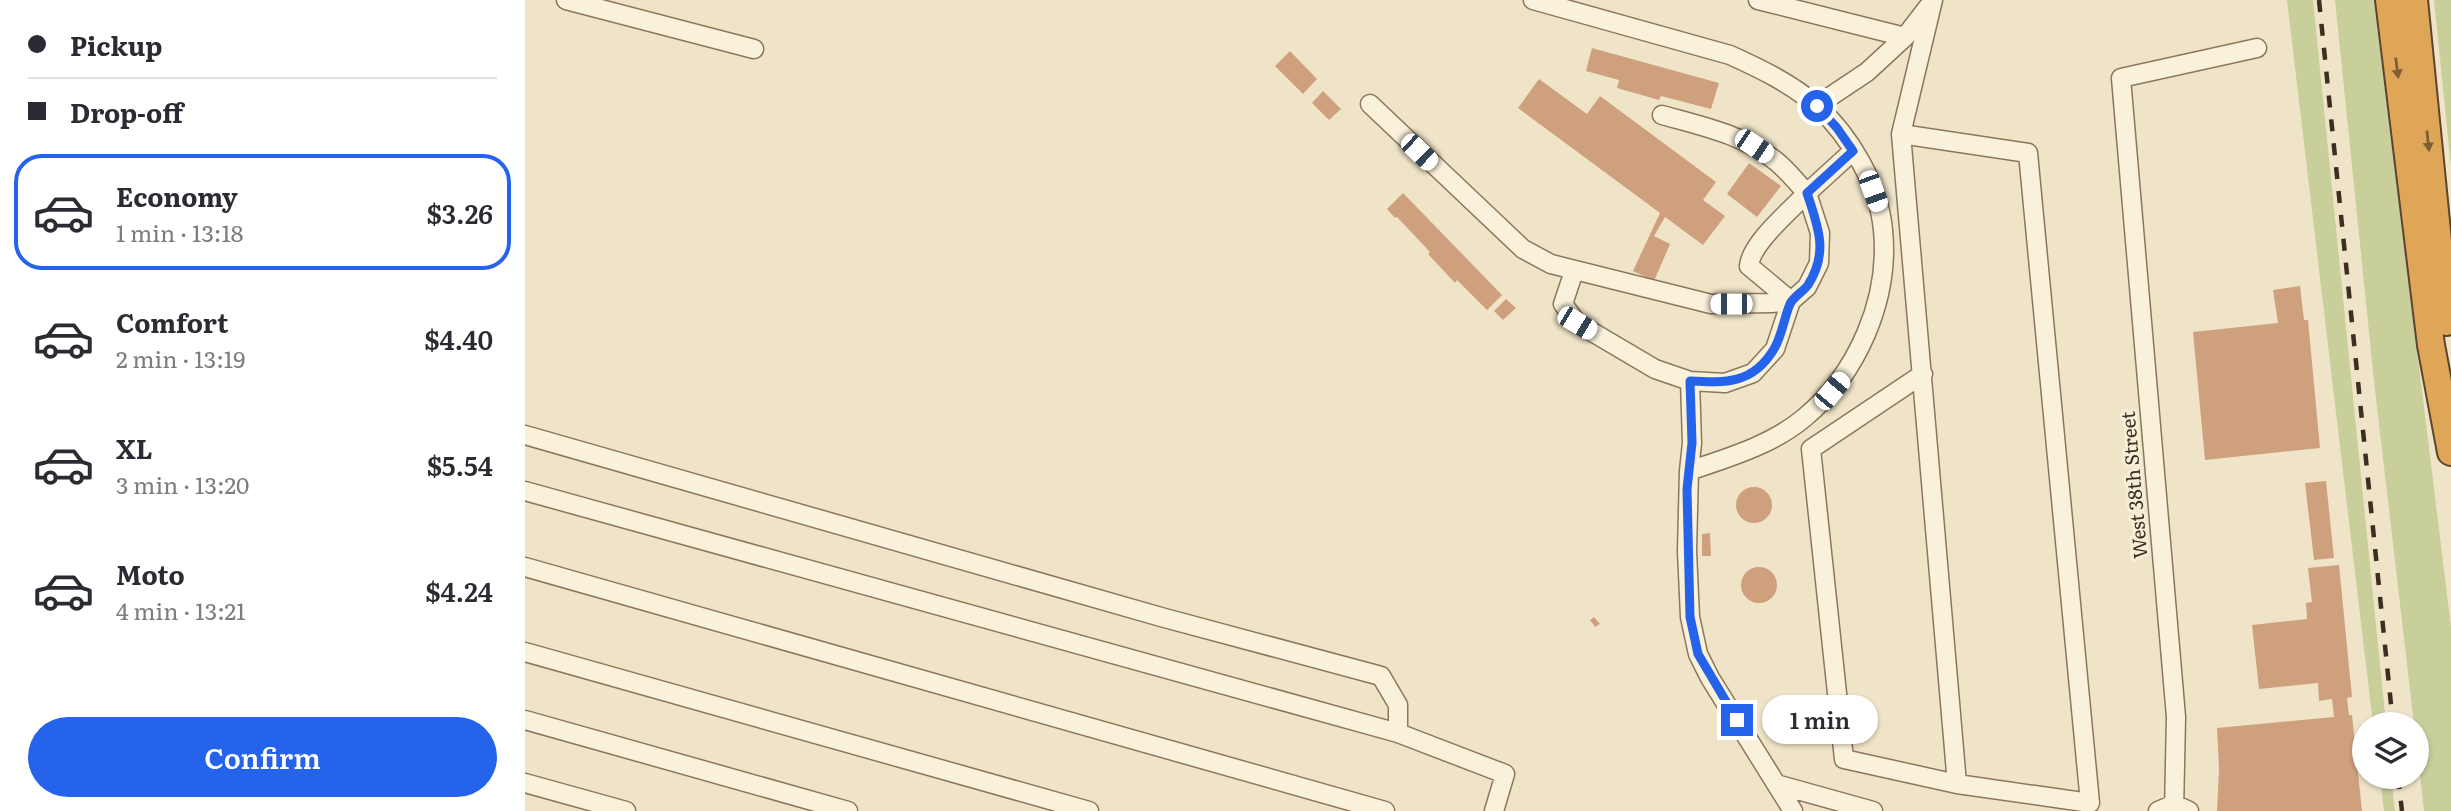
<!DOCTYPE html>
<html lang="en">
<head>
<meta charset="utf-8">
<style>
  :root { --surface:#fff; --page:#f2f2f3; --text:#2b2b33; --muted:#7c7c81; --line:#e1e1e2; --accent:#2563eb }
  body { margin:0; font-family:Literata,serif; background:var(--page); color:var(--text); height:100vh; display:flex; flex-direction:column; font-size:26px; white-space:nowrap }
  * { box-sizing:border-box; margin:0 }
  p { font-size:23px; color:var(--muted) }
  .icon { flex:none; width:38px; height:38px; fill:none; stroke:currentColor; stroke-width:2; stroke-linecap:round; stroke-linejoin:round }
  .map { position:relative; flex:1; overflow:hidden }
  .drawer { display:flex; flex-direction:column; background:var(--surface); width:525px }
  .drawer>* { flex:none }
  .hud { display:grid; align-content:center; height:154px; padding:0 28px; background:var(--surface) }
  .fabs { position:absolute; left:1827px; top:712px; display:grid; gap:14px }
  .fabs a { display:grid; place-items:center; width:77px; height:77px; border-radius:50%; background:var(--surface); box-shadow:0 2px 5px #0004; font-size:35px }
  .end { position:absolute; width:32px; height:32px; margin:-16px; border:9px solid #2563eb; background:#fff; box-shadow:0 0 0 4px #fff }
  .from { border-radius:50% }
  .bubble { position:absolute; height:49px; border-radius:24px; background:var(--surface); box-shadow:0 2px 5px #0004; font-size:23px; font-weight:600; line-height:49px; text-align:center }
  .car { position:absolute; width:21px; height:42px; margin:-21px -10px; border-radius:9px; box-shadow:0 0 5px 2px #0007; background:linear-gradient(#fff 24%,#345 0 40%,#fff 0 76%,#345 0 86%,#fff 0) }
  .hud b { display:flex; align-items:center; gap:24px; height:66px; font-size:26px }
  .hud b+b { border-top:2px solid var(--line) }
  .hud i { width:18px; height:18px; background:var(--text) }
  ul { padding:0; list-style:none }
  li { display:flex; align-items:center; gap:21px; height:116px; margin:0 14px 10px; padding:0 14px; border:4px solid transparent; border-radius:28px }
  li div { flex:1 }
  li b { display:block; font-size:26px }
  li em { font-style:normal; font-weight:600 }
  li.current { border-color:var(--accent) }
  li>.icon { width:63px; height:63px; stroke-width:1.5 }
  .button { display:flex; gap:14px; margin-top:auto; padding:14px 28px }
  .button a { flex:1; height:80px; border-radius:42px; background:var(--accent); color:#fff; font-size:28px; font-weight:600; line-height:80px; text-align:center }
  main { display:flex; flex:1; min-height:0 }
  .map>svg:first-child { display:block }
</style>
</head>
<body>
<main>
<section class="drawer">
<div class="hud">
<b><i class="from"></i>Pickup</b>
<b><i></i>Drop-off</b>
</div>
<ul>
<li class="current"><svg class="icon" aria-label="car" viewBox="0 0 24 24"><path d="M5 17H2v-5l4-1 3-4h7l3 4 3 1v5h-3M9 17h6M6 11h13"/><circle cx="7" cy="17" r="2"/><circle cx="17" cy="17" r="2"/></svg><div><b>Economy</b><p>1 min · 13:18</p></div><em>$3.26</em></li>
<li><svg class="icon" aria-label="car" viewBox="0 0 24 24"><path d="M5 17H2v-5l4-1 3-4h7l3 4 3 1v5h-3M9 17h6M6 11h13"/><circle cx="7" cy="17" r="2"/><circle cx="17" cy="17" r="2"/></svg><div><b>Comfort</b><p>2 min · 13:19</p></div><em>$4.40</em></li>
<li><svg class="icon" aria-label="car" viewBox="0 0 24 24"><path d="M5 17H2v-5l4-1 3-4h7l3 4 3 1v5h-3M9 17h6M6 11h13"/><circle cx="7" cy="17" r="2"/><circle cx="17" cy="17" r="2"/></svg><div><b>XL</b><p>3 min · 13:20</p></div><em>$5.54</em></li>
<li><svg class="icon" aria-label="car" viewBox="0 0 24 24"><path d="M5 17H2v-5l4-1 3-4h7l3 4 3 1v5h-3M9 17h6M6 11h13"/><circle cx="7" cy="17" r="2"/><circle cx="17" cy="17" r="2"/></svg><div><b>Moto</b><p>4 min · 13:21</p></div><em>$4.24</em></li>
</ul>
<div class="button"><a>Confirm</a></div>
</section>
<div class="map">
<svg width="1926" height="811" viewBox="0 0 1926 811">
  <rect width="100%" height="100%" fill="#f0e4c8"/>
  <!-- green -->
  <path fill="#c8cf9b" d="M1762,0H1788L1861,724H1848Z
    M1810,0H1849L1926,627V811H1899L1892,745V724H1889L1849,381Z
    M1909,0H1926V167Z
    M1855,777H1866L1870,811H1859Z"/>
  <!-- building -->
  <path fill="#cfa07d" d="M1067,48L1194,83L1186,109L1136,96L1134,100L1092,88L1094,80L1061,71Z
    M765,51L792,79L778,94L750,66Z
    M1014,79L1062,114L1075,96L1191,182L1178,200L1200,216L1178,245L1140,217L1129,236L1145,244L1129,281L1108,271L1135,213L993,108Z
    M798,91L816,109L804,120L787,103Z
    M1224,163L1256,186L1232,217L1202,194Z
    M878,193L977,295L962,310L932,280L930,283L903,254L905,252L872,217L870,218L862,209Z
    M1775,286L1779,320H1783L1795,448L1680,460L1668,332L1753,323L1748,290Z
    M981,299L991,308L978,320L969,311Z
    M1801,481L1809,558L1789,560L1780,483Z
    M1211 505a18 18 0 1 1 36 0a18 18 0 1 1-36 0Z
    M1185,533L1186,556H1177V534Z
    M1814,565L1827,697L1822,698L1824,715H1827L1837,811H1692L1694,769L1692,728L1809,717L1807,699L1794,701L1793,683L1734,689L1727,625L1782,619L1781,603L1787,602L1783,568Z
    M1216 585a18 18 0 1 1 36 0a18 18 0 1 1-36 0Z
    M1069,617L1075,624L1070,627L1065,620Z"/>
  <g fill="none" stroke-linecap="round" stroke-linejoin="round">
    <defs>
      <path id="minor" d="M41,0L229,49
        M1008,0L1205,55C1236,69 1267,84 1292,106C1325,136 1354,185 1358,230C1365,300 1332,374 1279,418C1247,445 1202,458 1164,471L1162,551L1165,617L1173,654L1185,678L1268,811
        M1233,0L1380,37
        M845,104L998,249L1026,264L1186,304L1246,303L1266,301L1282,287L1294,263L1295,233L1282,193L1328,151
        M1291,106L1342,72L1380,37L1403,7
        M1376,134L1503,153L1565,803L1432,784
        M1049,271L1038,304L1052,323L1130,369L1165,381L1200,383L1228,373L1250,349L1266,301L1224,266C1226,243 1266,210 1282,193C1272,183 1263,171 1252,162C1220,135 1177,126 1137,115
        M1398,374L1286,449L1319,759L1432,784L1376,134L1408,0
        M0,435L636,617L856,676L873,705V733
        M1164,471L1167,443L1165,381
        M0,491L873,733L980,774L969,811
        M0,567L860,811
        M0,652L564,811
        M0,720L323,811
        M0,783L101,811
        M1251,784L1348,811
        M1633,811L1649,804L1664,811
        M1649,811L1651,717L1596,78L1732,48"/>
      <path id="highway" d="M1864,0L1906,345L1926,452
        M1889,0L1921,322"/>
    </defs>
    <!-- minor casing -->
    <use href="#minor" stroke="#8c765c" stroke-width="21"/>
    <!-- highway casing -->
    <use href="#highway" stroke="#5a4430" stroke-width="30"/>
    <!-- minor -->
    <use href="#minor" stroke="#faf1db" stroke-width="18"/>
    <!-- highway -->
    <use href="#highway" stroke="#e0a658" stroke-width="26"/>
    <!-- rail -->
    <path stroke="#3c2e20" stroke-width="4.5" stroke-dasharray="12 12" stroke-linecap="butt" d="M1794,0L1868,724
      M1873,777L1877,811"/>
  </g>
  <!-- one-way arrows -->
  <defs><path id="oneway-solid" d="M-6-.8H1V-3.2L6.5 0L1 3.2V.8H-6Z" transform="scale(1.75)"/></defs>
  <g fill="#7e5e36">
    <use href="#oneway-solid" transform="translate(1872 68) rotate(83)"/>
    <use href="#oneway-solid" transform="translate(1903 141) rotate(84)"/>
  </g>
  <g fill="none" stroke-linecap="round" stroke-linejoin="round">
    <!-- route -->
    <path stroke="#2563eb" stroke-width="9" d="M1212,720L1173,654L1165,617L1162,489L1167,443L1165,381C1201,383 1228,384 1249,349C1257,336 1259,318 1265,304C1269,296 1278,292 1283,285C1304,252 1293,227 1282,193L1328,151L1312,128L1292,106"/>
  </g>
  <g text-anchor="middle" stroke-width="6" stroke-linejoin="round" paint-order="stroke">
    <!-- street labels -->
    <g font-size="19" fill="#3c2e20" stroke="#f7eed8">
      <text transform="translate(1609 485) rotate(-95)" y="7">West 38th Street</text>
    </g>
  </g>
</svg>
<div class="fabs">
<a><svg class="icon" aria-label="layers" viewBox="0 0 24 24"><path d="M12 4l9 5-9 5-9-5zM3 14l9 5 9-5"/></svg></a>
</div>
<i class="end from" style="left:1292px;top:106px"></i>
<i class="end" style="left:1212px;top:720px"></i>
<div class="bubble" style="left:1237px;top:695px;width:116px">1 min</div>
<i class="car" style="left:1229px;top:146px;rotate:124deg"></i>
<i class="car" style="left:894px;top:152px;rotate:134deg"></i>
<i class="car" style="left:1348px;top:191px;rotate:160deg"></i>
<i class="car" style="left:1206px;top:304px;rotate:270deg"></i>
<i class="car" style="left:1052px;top:323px;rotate:121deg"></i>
<i class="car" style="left:1307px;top:391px;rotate:40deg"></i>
</div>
</main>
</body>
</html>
